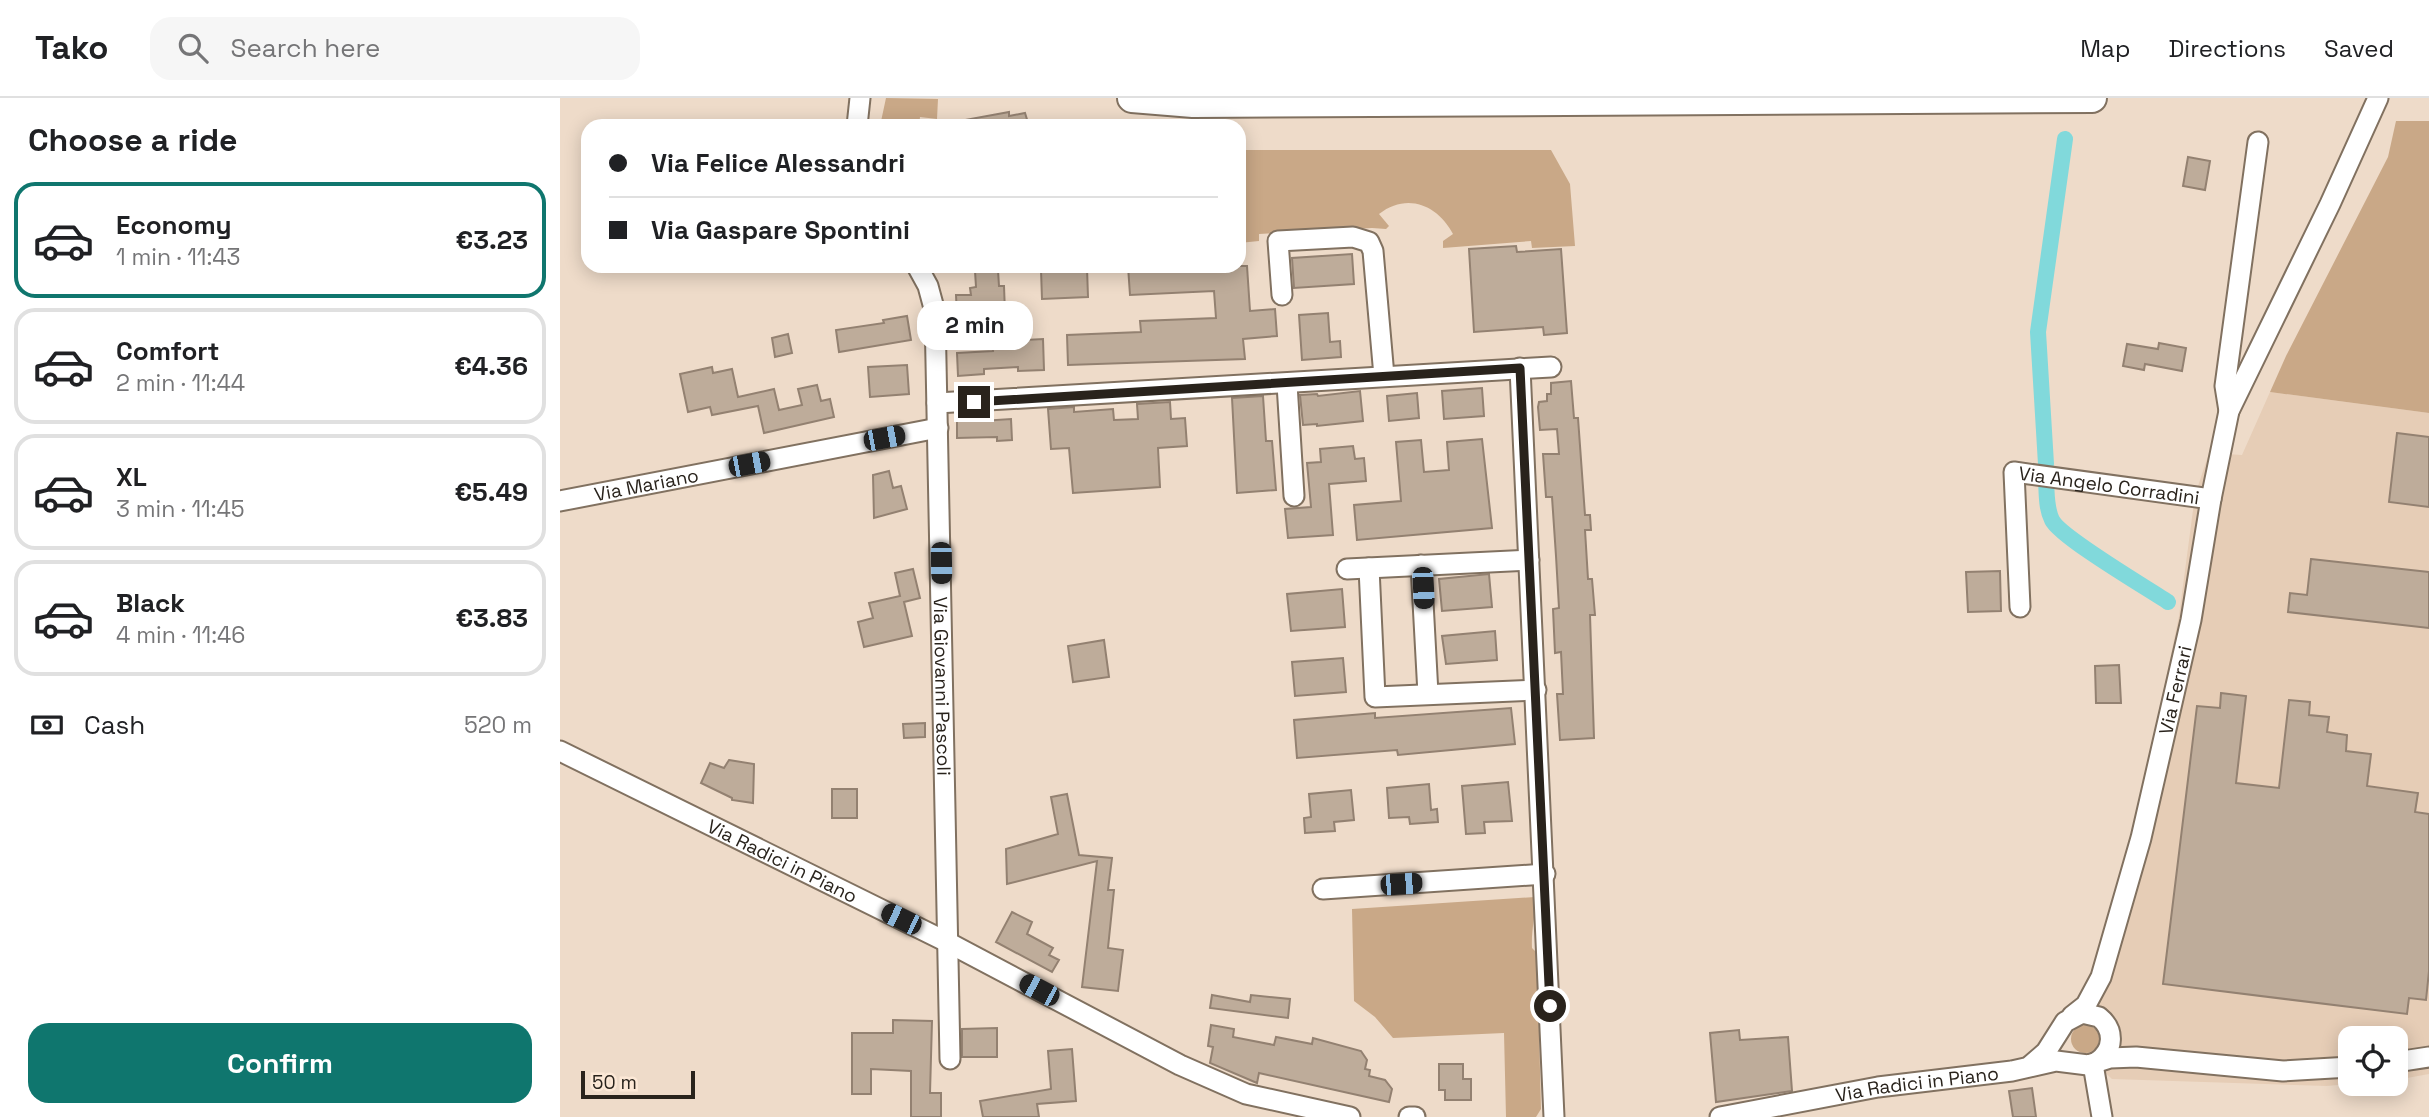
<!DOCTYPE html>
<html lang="en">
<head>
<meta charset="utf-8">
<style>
  :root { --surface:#fff; --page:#f6f6f6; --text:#202124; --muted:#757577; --line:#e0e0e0; --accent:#0f766e }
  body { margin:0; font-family:"Space Grotesk",sans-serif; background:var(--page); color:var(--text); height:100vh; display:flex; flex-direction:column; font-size:26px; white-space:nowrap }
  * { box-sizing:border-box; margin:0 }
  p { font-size:23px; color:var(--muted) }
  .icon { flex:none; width:38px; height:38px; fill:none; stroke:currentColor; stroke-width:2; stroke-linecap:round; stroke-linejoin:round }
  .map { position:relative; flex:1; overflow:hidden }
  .panel { display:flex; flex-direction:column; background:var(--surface); width:560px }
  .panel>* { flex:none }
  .top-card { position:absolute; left:21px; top:21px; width:665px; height:154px; border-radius:21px; box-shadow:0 4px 18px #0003; display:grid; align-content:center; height:154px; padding:0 28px; background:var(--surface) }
  .buttons { position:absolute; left:1778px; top:928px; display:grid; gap:14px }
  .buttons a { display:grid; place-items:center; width:70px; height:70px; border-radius:14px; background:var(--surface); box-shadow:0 4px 18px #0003; font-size:35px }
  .scale { position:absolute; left:21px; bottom:18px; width:114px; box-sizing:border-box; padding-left:7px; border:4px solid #29231c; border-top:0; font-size:19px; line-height:24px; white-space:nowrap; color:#29231c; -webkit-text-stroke:5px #fce8d6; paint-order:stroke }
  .end { position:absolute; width:32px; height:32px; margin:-16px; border:9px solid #29231c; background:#fff; box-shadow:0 0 0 4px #fff }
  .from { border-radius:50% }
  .bubble { position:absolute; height:49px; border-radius:21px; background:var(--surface); box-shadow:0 4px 18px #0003; font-size:23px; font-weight:700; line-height:49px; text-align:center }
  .car { position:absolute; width:21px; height:42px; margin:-21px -10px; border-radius:9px; box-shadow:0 0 5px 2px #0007; background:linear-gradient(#222 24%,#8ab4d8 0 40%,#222 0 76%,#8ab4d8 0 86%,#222 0) }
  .top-card b { display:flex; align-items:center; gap:24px; height:66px; font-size:26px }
  .top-card b+b { border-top:2px solid var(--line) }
  .top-card i { width:18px; height:18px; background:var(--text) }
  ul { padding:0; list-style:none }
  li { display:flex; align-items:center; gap:21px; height:116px; margin:0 14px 10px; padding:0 14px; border:4px solid var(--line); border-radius:21px }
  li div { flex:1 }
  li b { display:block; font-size:26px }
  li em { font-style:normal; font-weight:700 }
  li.current { border-color:var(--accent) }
  li>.icon { width:63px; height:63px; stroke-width:1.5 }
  h2 { padding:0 28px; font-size:32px; line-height:84px }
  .pay { display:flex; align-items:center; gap:18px; height:77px; padding:0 28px; font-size:26px }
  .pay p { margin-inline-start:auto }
  .action { display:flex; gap:14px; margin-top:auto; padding:14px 28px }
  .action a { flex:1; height:80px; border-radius:21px; background:var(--accent); color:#fff; font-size:28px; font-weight:700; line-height:80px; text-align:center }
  header { display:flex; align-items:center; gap:42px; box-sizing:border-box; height:98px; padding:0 35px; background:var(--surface); border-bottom:2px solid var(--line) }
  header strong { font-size:33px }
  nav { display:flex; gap:38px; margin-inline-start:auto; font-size:24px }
  .search { width:490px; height:63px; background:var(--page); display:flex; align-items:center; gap:18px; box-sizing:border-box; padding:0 24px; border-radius:21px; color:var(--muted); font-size:26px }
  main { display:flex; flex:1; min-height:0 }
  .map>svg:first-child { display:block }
</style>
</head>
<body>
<header>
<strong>Tako</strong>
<div class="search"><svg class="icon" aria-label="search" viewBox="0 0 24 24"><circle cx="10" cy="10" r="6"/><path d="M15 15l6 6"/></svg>Search here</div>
<nav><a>Map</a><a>Directions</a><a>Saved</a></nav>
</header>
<main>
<section class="panel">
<h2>Choose a ride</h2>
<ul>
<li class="current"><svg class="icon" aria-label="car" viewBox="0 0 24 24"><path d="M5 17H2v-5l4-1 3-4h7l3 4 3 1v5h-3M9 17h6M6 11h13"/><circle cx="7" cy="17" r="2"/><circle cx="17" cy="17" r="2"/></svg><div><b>Economy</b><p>1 min · 11:43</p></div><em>€3.23</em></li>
<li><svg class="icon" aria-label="car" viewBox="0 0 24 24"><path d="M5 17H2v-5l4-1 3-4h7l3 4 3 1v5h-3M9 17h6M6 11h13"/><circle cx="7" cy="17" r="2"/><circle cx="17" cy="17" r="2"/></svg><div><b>Comfort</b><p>2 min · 11:44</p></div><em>€4.36</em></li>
<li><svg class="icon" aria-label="car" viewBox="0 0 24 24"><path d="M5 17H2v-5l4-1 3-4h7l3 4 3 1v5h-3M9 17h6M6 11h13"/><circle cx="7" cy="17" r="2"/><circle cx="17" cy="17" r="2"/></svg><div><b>XL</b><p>3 min · 11:45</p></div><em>€5.49</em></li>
<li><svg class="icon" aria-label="car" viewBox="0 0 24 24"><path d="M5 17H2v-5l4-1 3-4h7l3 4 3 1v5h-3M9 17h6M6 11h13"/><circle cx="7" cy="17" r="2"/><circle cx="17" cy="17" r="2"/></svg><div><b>Black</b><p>4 min · 11:46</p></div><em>€3.83</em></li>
</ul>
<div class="pay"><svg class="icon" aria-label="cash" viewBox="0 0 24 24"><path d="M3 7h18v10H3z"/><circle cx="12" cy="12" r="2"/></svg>Cash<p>520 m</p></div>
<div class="action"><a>Confirm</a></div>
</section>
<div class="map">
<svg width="1869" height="1019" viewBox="0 0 1869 1019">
  <rect width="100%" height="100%" fill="#eedbc9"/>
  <!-- built -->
  <path fill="#e6cdb6" d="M1710,294L1869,315V976L1836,982V940H1790V985H1798L1767,988L1552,981L1525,956L1519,942L1584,685L1619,518L1635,397L1649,355L1682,357Z"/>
  <!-- green -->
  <path fill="#c9a887" d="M326,0L378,1L377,21L360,19L359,28H320Z
    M1836,23H1869V315L1710,294L1726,258L1828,59Z
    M679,52H991L1010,86L1015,148L972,150L971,143L883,150V143L893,136C878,107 847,94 819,116L829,128L826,131L812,130L699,136V143L679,145Z
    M975,799C976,817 971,831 972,850L977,855L981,1011L976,1019H946L944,935L833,940L815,919L794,903L792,811Z
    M1511 941a14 14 0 1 1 28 0a14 14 0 1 1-28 0Z"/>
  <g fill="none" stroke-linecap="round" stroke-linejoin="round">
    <!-- canal -->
    <path stroke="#81d9db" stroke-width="16" d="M1486,366L1478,234L1505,41
      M1486,384C1487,396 1486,410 1492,422C1500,439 1587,490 1608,504"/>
  </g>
  <!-- building -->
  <path fill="#beac9a" stroke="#938171" stroke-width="2" d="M449,14V18L465,15L469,28H406L405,22Z
    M1628,59L1650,63L1645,92L1623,88Z
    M956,148L957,154L1001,151L1007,235L984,237L983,229L914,234L909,151Z
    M792,156L794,186L734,190L732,160Z
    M568,168H687L690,213L715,211L717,238L683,241L685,261L508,267L507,237L581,234L580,223L656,220L654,193L570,197Z
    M527,170L528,199L482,201L481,172Z
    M438,172L439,188H444L445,215L397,219L396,197H411L410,190L416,189L415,173Z
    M768,215L770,244L780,243L781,259L742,262L739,217Z
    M347,218L351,242L279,254L276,232L324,225L323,222Z
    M228,236L232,255L215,259L212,240Z
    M483,241L484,272L458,273V269L424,271V276L398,278L397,255L433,253L432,244Z
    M1599,245L1626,250L1622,273L1585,266L1584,272L1563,268L1567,246L1598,251Z
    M347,267L349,296L310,299L308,269Z
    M152,269L153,275L172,271L178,299L214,291L219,312L242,307L238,291L257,287L261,303L270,301L274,319L204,335L198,308L152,317L150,309L128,314L120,276Z
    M1011,283L1014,320H1018L1025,417H1030L1031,432H1025L1028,481H1032L1035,517H1030L1034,640L1000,642L997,596H1003L1001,554L995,555L993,511L999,510L996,458L992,399H986L983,356H999L997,331L980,332L978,309L979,304L987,303V296H991V285Z
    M922,290L924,318L884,321L882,293Z
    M800,293L803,323L757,328V326L743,327L740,297L757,296L758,298Z
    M857,295L859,320L829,323L827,298Z
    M703,298L706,343H712L716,392L677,395L672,300Z
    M610,304L611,321L625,320L627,348L598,350L600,389L513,395L509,350L491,351L488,311L514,309V314L553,311L554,322L578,321L577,306Z
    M421,315V323L451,321L452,342L437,343V339L397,340V316Z
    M1837,335L1869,339V409L1829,404Z
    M922,341L932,430L797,442L794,407L841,403L836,344L861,342L864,374L889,372L887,344Z
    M793,348L795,361L804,360L806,383L769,386L773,437L728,440L725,411L751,409L747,365L761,364L760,351Z
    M329,373L333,390L341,388L347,411L314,420L313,377Z
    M1751,461L1869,474V530L1728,514L1730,495L1747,497Z
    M353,471L360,500L344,504L352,538L304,549L298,524L313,520L309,505L340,498L335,475Z
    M1440,473L1441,513L1408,514L1406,474Z
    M929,476L932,509L882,513L879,481Z
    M782,491L785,529L731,533L727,496Z
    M935,533L937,562L886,566L882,538Z
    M544,542L549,579L513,584L508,548Z
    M783,560L786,594L735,598L732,564Z
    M1559,567L1561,605H1536L1535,568Z
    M1661,595L1686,598L1676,685L1719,690L1729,602L1750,604L1749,617L1769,619L1767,634L1787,637L1786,653L1811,656L1807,688L1858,695L1855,714L1869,716V873L1866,902L1849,900L1847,916L1603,886L1637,608L1660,610Z
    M951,610L955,646L838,657L837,652L737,660L734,622L815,615V620Z
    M365,625V639L344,640L343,626Z
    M169,662L194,666L193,705L172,702V700L141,685L150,665L164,670Z
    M948,684L952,723L924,724L925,735L906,736L902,688Z
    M869,686L871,712L877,711L878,724L850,726L849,719L829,720L827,690Z
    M272,691H297V720H272Z
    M791,692L794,722L774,724L775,733L745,735L744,720L751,719L749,696Z
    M507,696L519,757L552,760L548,792H554L548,850L563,852L558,893L522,889L537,763L447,786L446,751L498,736L491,699Z
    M452,814L472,824L467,836L493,850L489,857L499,862L492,874L436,844Z
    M652,897L690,904L691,897L730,901L728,920L650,910Z
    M333,922L372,923L370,995H381V1019H351V973L311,971V996H292V935H333Z
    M651,927L674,931L673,939L714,947L716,939L752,946L753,940L801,953L807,962L805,971L810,972L809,978L825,982L832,991L829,1004L699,975L697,985L650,965L653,949L648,948Z
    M437,930V959H402V931Z
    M1179,932L1180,942L1228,939L1232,993L1156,1004L1150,935Z
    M512,951L516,1003L477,1006L479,1019H423L420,1003L491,991L488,953Z
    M879,966H903V981H911V1002H885V992H879Z
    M1472,990L1476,1019H1453L1449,993Z"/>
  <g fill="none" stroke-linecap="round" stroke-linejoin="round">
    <defs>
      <g id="minor">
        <path d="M297,28L300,0"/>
        <path id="s1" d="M357,168L368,188L375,214L390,961"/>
        <path d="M722,197L718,143L793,139L809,144L813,153L824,278"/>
        <path d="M960,270L994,1019"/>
        <path d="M727,286L734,398"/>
        <path d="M377,305L991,269"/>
        <path d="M1669,313L1665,288L1698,44"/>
        <path id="s2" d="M0,403L378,330"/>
        <path d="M861,467L868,596"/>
        <path d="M809,470L815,599L976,592"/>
        <path d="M787,471L969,462"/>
        <path id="s3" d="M1460,509L1454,374L1651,401"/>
        <path id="s4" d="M0,653L389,845L620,967L686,996L790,1019"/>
        <path d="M763,791L985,776"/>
        <path id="s5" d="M1512,918L1526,907L1541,879L1581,740L1631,522L1651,401L1669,313L1770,106L1818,0"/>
        <path d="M1836,964L1869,959"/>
        <path d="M1533,966L1542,1019"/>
        <path d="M1471,967L1486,954L1505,924L1522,915L1539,919C1555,932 1554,952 1537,964"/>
        <path d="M849,1019H855"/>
        <path id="s6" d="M1160,1019L1318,989L1452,973L1496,963L1528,967L1550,960L1576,959L1723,973L1790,969"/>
      </g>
      <path id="highway" d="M572,0L633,5L1532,0"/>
    </defs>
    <!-- minor casing -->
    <use href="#minor" stroke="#817160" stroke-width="23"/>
    <!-- highway casing -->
    <use href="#highway" stroke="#817160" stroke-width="32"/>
    <!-- minor -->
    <use href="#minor" stroke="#fff" stroke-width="19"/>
    <!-- highway -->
    <use href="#highway" stroke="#fff" stroke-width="28"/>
  </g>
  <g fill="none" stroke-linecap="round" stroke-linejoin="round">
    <!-- route -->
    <path stroke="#29231c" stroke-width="9" d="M414,304L960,270L990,908"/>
  </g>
  <g text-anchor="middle" stroke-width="5" stroke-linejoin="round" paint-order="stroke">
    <!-- street labels -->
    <g font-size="19" fill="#29231c" stroke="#fce8d6">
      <text dy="7" stroke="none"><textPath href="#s2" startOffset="88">Via Mariano</textPath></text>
      <text dy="7" stroke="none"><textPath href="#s3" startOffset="231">Via Angelo Corradini</textPath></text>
      <text dy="7" stroke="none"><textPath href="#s1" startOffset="424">Via Giovanni Pascoli</textPath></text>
      <text dy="7" stroke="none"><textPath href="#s5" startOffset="346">Via Ferrari</textPath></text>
      <text dy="7" stroke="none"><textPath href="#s4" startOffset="248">Via Radici in Piano</textPath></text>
      <text dy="7" stroke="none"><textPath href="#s6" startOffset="200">Via Radici in Piano</textPath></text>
    </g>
  </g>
</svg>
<div class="buttons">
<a><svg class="icon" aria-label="locate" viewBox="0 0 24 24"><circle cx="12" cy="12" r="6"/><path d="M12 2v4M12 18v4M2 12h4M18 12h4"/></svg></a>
</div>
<div class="scale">50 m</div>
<i class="end from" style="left:990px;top:908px"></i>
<i class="end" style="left:414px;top:304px"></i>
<div class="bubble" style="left:357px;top:203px;width:116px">2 min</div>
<i class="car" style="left:324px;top:340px;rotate:79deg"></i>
<i class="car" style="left:189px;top:366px;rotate:79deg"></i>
<i class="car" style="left:381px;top:465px;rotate:179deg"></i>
<i class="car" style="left:863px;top:490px;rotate:177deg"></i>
<i class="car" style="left:841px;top:786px;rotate:86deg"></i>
<i class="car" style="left:341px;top:821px;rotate:296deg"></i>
<i class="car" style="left:479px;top:892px;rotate:298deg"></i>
<div class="top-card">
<b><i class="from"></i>Via Felice Alessandri</b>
<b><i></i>Via Gaspare Spontini</b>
</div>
</div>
</main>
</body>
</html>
